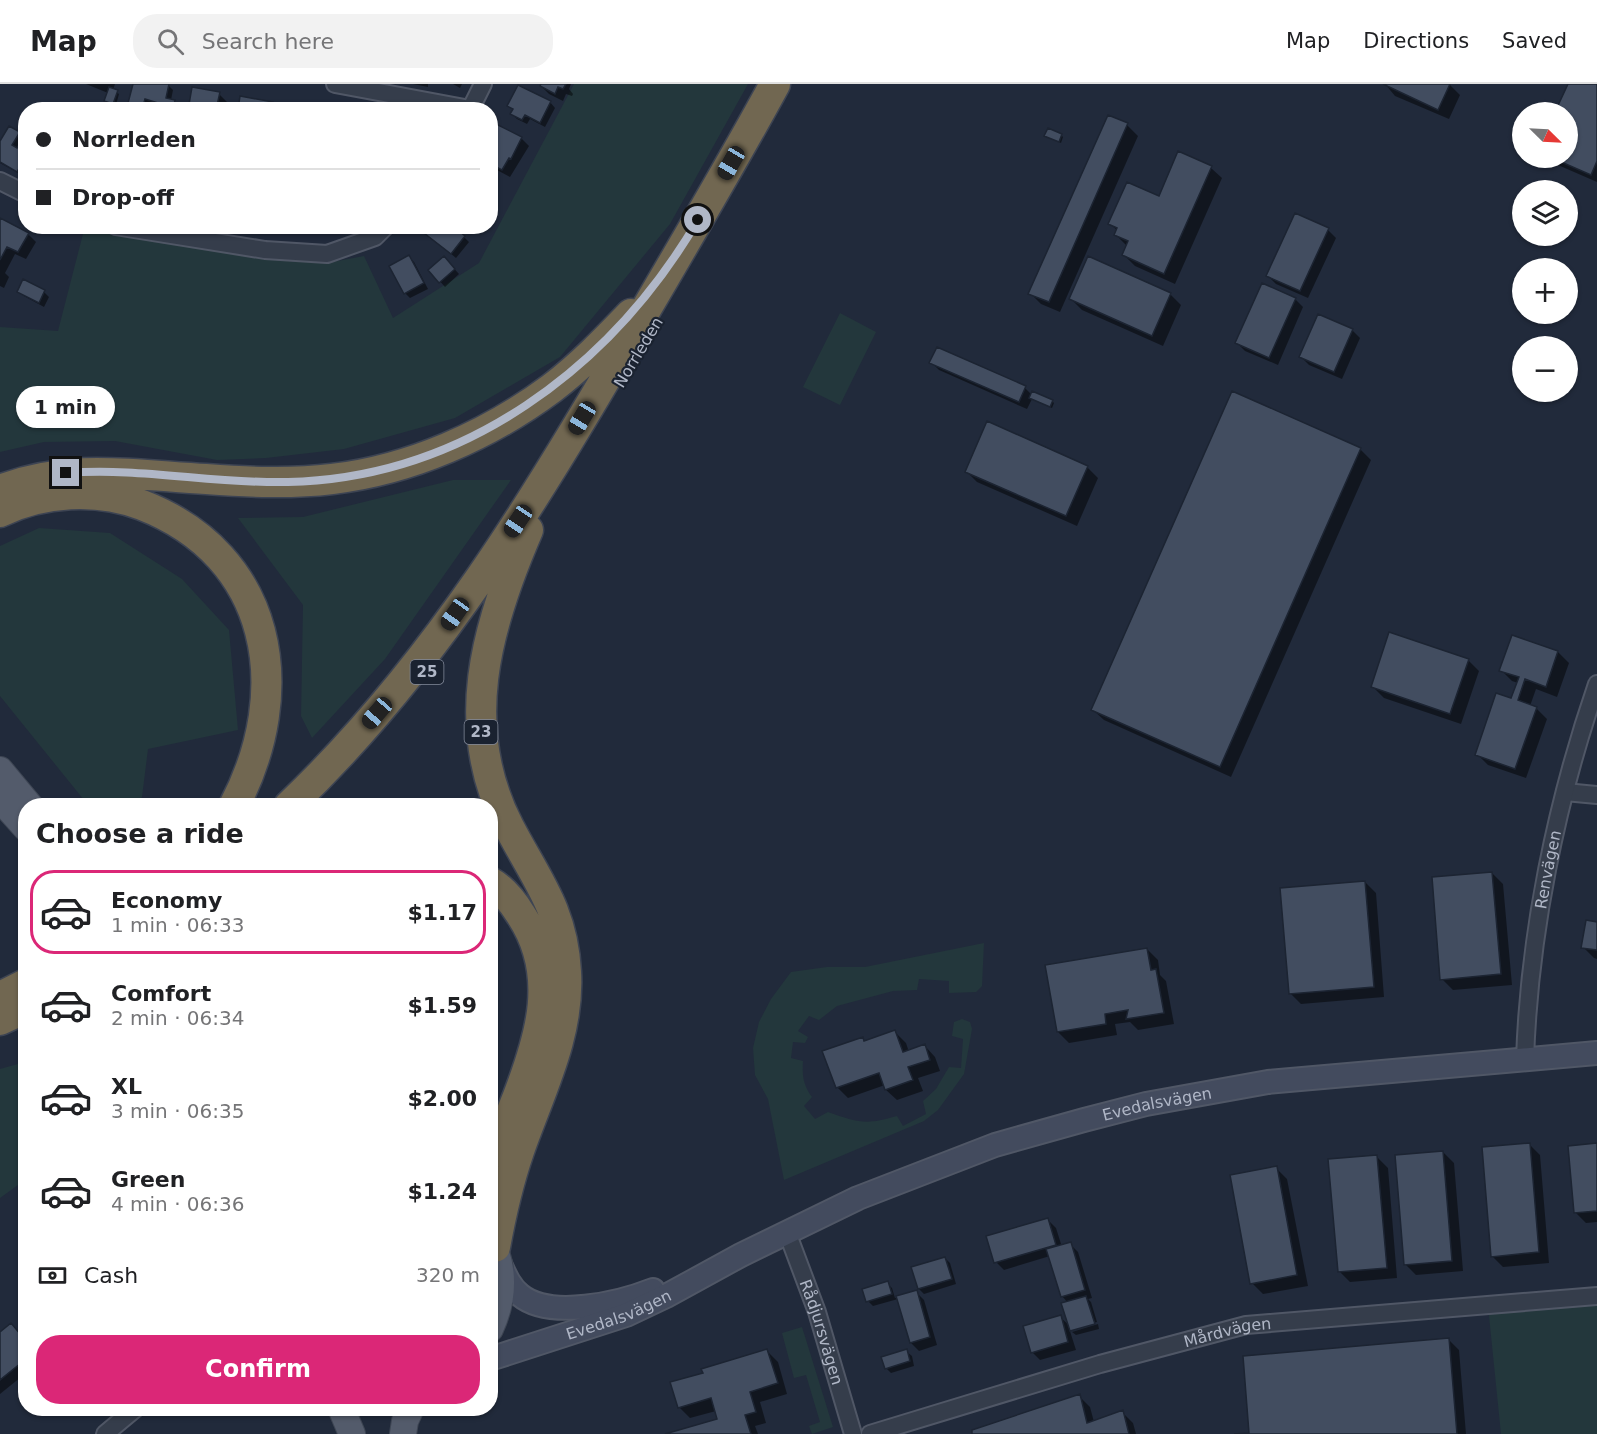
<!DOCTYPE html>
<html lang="en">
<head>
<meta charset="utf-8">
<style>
  :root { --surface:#fff; --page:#f2f2f2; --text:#202124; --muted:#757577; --line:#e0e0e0; --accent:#db2777 }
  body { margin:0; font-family:"DejaVu Sans",sans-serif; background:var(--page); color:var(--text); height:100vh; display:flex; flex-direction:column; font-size:22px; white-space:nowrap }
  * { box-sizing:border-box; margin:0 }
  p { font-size:20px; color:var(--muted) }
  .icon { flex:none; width:33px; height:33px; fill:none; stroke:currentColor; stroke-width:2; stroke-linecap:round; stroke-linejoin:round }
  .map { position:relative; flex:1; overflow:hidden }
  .drawer { position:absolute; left:18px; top:714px; width:480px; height:618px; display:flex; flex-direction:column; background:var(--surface); border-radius:24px; box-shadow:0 2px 4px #0004 }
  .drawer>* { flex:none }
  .banner { position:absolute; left:18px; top:18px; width:480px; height:132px; border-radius:24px; box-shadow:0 2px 4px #0004; display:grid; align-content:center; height:132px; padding:0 18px; background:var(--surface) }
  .needle { width:39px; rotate:114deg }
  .tools { position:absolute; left:1512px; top:18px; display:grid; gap:12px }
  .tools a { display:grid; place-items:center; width:66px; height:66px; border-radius:50%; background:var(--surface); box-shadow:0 2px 4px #0004; font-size:30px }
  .end { position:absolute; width:27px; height:27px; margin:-14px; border:8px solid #b0b7c7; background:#111; box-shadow:0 0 0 3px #111 }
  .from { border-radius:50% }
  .bubble { position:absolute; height:42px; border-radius:21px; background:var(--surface); box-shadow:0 2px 4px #0004; font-size:20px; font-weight:600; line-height:42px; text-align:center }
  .car { position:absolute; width:18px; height:36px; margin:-18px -9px; border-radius:8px; box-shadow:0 0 4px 2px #0007; background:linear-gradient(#222 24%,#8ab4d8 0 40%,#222 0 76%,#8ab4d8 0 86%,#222 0) }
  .banner b { display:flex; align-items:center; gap:21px; height:57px; font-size:22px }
  .banner b+b { border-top:2px solid var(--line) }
  .banner i { width:15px; height:15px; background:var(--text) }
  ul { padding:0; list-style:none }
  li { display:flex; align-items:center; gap:18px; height:84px; margin:0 12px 9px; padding:0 6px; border:3px solid transparent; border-radius:24px }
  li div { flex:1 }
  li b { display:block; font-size:22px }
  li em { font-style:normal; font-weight:600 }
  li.active { border-color:var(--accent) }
  li>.icon { width:54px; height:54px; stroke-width:1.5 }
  h2 { padding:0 18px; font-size:27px; line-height:72px }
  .pay { display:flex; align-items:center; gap:15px; height:66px; padding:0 18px; font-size:22px }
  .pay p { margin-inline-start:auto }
  .action { display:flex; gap:12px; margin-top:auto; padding:12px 18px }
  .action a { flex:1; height:69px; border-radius:24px; background:var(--accent); color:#fff; font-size:24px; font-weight:600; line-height:69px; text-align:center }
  header { display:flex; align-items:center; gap:36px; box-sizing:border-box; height:84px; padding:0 30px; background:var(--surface); border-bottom:2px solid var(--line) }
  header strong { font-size:28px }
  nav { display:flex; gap:33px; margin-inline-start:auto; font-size:21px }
  .search { width:420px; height:54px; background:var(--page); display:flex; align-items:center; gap:15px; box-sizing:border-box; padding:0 21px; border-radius:24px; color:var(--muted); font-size:22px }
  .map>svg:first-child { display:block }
</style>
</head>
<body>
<header>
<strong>Map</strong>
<div class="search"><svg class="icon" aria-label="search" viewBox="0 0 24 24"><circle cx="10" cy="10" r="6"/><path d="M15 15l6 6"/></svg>Search here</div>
<nav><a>Map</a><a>Directions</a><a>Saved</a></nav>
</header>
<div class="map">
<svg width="1597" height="1350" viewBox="0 0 1597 1350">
  <rect width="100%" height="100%" fill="#212a3b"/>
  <!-- green -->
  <path fill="#23373c" d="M574,0H748L670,140L560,273L455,334L344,365L266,374L217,376L115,357L44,358L0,368V243L58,247L84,146L287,177L327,179L364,172L393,234L479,179Z
    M840,229L876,248L840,321L803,303Z
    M453,396H511L385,575L312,654L301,632L303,521L238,434L303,433Z
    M39,444L110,449L182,495L229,546L238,646L148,665L142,713L136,721H88L0,612V462Z
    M984,859L982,902L976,908L949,909V897L919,895L917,906L893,907L837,922L819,936L809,932L798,947L808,953L805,959L793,958L791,974L803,977C802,991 803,1001 812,1013L804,1022L815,1035L828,1028C859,1039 866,1041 897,1032L903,1042L926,1030L923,1017L936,1005L949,983L961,984L963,955L952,952L954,938L962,935L970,938L972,945L964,990L938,1026L924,1037L784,1096L768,1015L755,991L753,964L759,938L771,915L791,888L827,883H865Z
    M25,978V1096L0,1114V985Z
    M1597,1212V1350H1501L1488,1222Z
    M802,1243L833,1343L812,1350L809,1342L820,1338L806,1291L794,1294L782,1249Z"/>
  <!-- shadow -->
  <path fill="#0007" d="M86,0H115L113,6L119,10L116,21L108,18V9Z
    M135,0L168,1L173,6L171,16L180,22L179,26H158L159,22L150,19L149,26L135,23L130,18Z
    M413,0H428V3Z
    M453,0H462L460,4Z
    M542,0H571L569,5L573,10L572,12L566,10L563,17L549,10L541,2Z
    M1385,0H1449L1460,11L1449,35L1395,12Z
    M1569,0H1597V98L1551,78L1546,74H1568V28H1557Z
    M219,10L227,18L225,26H189Z
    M550,18L555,24L545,43L530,35L527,40L517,35L512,30L514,27L509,22Z
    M491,38L521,54L529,62L510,93L497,86L490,80L494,69L490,67Z
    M1127,41L1138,52L1060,228L1041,220L1030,209Z
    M19,50L24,55L22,58L26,60V85L22,91L0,79V60Z
    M1061,51L1063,53L1061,59L1046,52Z
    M1211,84L1222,94L1175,200L1135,182L1124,171L1128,163L1116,151L1118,147L1110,140Z
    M490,97L497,102L490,115Z
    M0,135L28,150L36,158L26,175L15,170L5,189L9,193L4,204L0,202Z
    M257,142H291L290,149L260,145Z
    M316,142H344L345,145L322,149Z
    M1328,146L1336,154L1308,214L1276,200L1268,192Z
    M426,149L464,153L469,158L456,174Z
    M409,173L414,178L428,205L410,214L405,209Z
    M449,179L459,190L445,203L430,186Z
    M19,207L44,208L49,213L44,223L24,212Z
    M1170,210L1181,221L1163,262L1082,226L1071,215Z
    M1295,215L1303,223L1278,281L1245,267L1237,259Z
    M1352,246L1360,254L1342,295L1309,281L1301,273Z
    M937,265L1025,304L1032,311L1052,317L1054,319L1052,324L1032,315L1027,325L939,286L931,278Z
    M1360,365L1371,376L1231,693L1104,636L1093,626Z
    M1087,383L1098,394L1077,442L977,398L966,387Z
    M1558,568L1569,579L1557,613L1536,605L1530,622L1536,624L1547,635L1526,694L1488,681L1477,670L1512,616L1518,599L1512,597L1501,586Z
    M1468,576L1479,587L1461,640L1384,614L1373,603Z
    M1492,789L1503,800L1512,901L1453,906L1442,895Z
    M1365,798L1376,809L1384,913L1301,920L1290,909Z
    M1597,839V875L1594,874L1583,863Z
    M1147,865L1158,876L1160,891L1166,897L1174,940L1138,946L1130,938L1115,940L1117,951L1069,959L1058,948Z
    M895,948L906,959L909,968L925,962L935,973L940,987L918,994L923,1007L897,1016L886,1006L885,1001L848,1014L837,1003L862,954L866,958Z
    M1529,1060L1540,1071L1549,1179L1503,1183L1492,1172Z
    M1597,1061V1138L1586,1139L1575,1128Z
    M1443,1068L1454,1079L1463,1187L1416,1191L1405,1180Z
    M1377,1073L1388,1084L1397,1194L1350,1198L1339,1187Z
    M1276,1084L1287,1095L1308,1202L1263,1210L1252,1199Z
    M1048,1136L1056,1144L1062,1163L1070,1160L1078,1168L1092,1214L1088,1215L1091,1218L1097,1238L1072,1245V1247L1069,1244L1076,1266L1040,1276L1032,1268L1060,1233L1070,1242L1068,1219L1062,1212L1050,1172L1004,1186L996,1178Z
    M945,1174L950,1179L956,1200L924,1210L919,1205Z
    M887,1199L892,1204L895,1214L916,1208L924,1216L937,1261L919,1267L911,1259L898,1215L873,1222L868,1217Z
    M1098,1240L1099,1245L1076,1251L1072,1248Z
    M0,1250L26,1257V1289L0,1310Z
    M1448,1255L1459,1266L1466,1350H1251Z
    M767,1267L778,1278L787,1310L760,1318L766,1339L755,1342L758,1350H670L719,1336L716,1327L690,1334L679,1323L704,1290Z
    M906,1267L912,1272L914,1282L891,1289L886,1284Z
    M1079,1312L1090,1323L1094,1338L1122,1328L1133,1339L1136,1350H973Z"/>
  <!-- building -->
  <path fill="#424d60" stroke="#1c2432" stroke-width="1.5" d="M133,0H169L166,14L175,16L173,26H156L158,19L145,15L143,22L128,19Z
    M541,0H566L563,5L558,3L555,10L540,2Z
    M1383,0H1450L1438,26Z
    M1568,0H1597V77L1591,91L1552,74H1568V28H1555Z
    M518,1L551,17L540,39L525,31L522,36L510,30L513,25L507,22Z
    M109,3L118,6L113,20L104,17Z
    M192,3L220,8L216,26H188Z
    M240,12L273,18L272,26H238Z
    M1108,31L1128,39L1049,218L1028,210Z
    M490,37L522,53L511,75L509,74L502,86L490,80V72L494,66L490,64Z
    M9,42L20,48L12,61L17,64L22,56L26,58V72L17,88L0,78V57Z
    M1048,44L1062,50L1059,58L1044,52Z
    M1178,67L1212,82L1164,190L1122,171L1128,157L1114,151L1117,144L1108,140L1127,98L1159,112Z
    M1295,129L1329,144L1300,207L1266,192Z
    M0,134L29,149L18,168L7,163L0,176Z
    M429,142H453L465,152L451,170L424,149Z
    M409,171L424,199L404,210L389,182Z
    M444,172L455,185L439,199L428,186Z
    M1088,172L1171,209L1152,252L1069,215Z
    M23,195L45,206L39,219L17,208Z
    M1262,199L1296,214L1269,274L1235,259Z
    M1318,230L1353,245L1334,288L1299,273Z
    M937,263L1026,302L1019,318L929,279Z
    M1032,307L1053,316L1050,323L1029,314Z
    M1232,307L1361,364L1220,683L1091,626Z
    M987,337L1088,382L1066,432L965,388Z
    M1389,548L1469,575L1450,630L1371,603Z
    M1512,551L1558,567L1546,603L1525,595L1518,616L1537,623L1515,685L1475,671L1496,609L1511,614L1519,593L1499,587Z
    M1492,788L1501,890L1440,896L1432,793Z
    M1365,797L1374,903L1289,910L1280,804Z
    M1586,836L1597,838V866L1581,864Z
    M1147,864L1151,886L1156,885L1164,929L1126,935L1128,926L1105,930L1106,940L1057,948L1045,881Z
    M895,946L903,968L925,960L930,976L908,983L913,996L885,1006L879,989L836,1004L822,967L863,953L864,957Z
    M1530,1059L1539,1168L1491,1173L1482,1063Z
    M1597,1059V1127L1574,1129L1568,1062Z
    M1443,1067L1452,1177L1404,1181L1395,1071Z
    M1377,1071L1387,1184L1338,1188L1328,1075Z
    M1277,1082L1297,1191L1250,1200L1230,1091Z
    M1048,1134L1056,1161L994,1179L986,1152Z
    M1071,1158L1085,1206L1061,1213L1046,1165Z
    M945,1173L952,1195L918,1205L911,1183Z
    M888,1197L892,1210L866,1218L862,1205Z
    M917,1206L930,1253L910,1259L896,1212Z
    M1086,1212L1095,1240L1070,1247L1061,1219Z
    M1061,1231L1068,1258L1031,1269L1023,1242Z
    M11,1239L26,1257V1275L0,1296V1248Z
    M1449,1254L1457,1350H1234L1249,1349L1243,1272Z
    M767,1265L778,1299L750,1308L756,1328L745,1331L751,1350H665L717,1335L711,1314L678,1324L670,1298L703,1289L701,1285Z
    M907,1265L910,1277L885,1285L881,1273Z
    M1080,1310L1087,1339L1123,1326L1129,1350H972V1346Z"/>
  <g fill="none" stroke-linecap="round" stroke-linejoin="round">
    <defs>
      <g id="street">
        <path d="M335,0L470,25"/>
        <path d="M470,26L483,0"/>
        <path d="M0,97L26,110"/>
        <path d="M115,142L265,166L327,170L375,153L386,142"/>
        <path d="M1565,708L1597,711"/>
        <path id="s1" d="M1525,976C1529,850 1556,719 1597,600"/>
        <path id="s2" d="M787,1148L817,1228L853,1350"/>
        <path d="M105,1350L136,1324"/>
        <path id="s3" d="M870,1350L1100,1280L1246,1241L1597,1212"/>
      </g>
      <g id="secondary">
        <path d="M500,1180C505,1191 510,1203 520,1211C550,1236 620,1219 653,1206"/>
        <path id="s4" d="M490,1275L626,1231L666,1212L741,1171L858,1114L995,1061L1084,1036L1146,1020L1268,998L1597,969"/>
      </g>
      <path id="primary" d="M0,686L30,722
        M0,715L26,744
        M490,1154C505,1184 504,1215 490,1245
        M341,1324L352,1350
        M403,1350L405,1337L411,1324"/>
      <path id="highway" d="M0,406C69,379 134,391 206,395C248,398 290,400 332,395C410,386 489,351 552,304C581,282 606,256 631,230
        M0,428C43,407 97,404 142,421C273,472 295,606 234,722
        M289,722C434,584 539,411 638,239C684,160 731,81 775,0
        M490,798C504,806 513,818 521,831C560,890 541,952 518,1012C510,1032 503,1052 490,1070
        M0,913L26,900
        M0,936L26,924
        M495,1163C501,1130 508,1099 519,1067C539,1009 570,951 566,888C563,826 536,795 509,743C457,643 486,543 528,446"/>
    </defs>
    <!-- street casing -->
    <use href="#street" stroke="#505766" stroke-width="20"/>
    <!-- secondary casing -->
    <use href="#secondary" stroke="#505766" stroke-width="26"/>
    <!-- primary casing -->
    <use href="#primary" stroke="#3e4654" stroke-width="28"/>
    <!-- highway casing -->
    <use href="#highway" stroke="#3d4453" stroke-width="33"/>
    <!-- street -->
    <use href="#street" stroke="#353d4b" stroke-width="16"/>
    <!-- secondary -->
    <use href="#secondary" stroke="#434b5e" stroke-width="22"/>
    <!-- primary -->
    <use href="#primary" stroke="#535b6b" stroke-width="26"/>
    <!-- highway -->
    <use href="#highway" stroke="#716751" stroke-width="30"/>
  </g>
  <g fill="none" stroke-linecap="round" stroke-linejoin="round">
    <!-- route -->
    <path stroke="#b0b7c7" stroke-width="8" d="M66,389C140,383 214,400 288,398C464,394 611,284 698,136"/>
  </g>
  <g text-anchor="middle" stroke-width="4.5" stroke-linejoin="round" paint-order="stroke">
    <!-- shield labels -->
    <g fill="#1a2230" stroke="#838a9a" stroke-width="1.5">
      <rect x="410.5" y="576" width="33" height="24" rx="4.5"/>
      <rect x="464.5" y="636" width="33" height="24" rx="4.5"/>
    </g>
    <g font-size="15" font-weight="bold" fill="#b0b7c7">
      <text x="427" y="593">25</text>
      <text x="481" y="653">23</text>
    </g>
    <!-- street labels -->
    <g font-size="16" fill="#b0b7c7" stroke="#1a2230">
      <text transform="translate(638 268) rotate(-59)" y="6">Norrleden</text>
      <text dy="6" stroke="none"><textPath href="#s1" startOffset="192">Renvägen</textPath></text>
      <text dy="6" stroke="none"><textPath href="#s4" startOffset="717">Evedalsvägen</textPath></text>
      <text dy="6" stroke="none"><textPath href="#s4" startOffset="136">Evedalsvägen</textPath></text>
      <text dy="6" stroke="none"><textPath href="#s2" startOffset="106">Rådjursvägen</textPath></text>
      <text dy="6" stroke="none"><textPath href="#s3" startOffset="372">Mårdvägen</textPath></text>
    </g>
  </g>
</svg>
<div class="tools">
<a><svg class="needle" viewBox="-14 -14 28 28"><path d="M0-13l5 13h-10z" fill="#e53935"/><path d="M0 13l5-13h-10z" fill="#757577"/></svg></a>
<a><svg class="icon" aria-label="layers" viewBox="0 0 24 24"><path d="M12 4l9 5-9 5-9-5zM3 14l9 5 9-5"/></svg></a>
<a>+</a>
<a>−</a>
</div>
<i class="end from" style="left:698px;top:136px"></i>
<i class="end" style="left:66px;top:389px"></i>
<div class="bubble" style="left:16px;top:302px;width:99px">1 min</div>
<i class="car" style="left:731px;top:79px;rotate:210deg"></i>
<i class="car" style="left:582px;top:334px;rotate:211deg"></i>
<i class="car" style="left:518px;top:437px;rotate:214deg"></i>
<i class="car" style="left:455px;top:530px;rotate:215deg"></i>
<i class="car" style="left:377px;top:629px;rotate:221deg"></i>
<div class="banner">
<b><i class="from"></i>Norrleden</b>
<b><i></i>Drop-off</b>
</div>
<section class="drawer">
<h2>Choose a ride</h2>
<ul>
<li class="active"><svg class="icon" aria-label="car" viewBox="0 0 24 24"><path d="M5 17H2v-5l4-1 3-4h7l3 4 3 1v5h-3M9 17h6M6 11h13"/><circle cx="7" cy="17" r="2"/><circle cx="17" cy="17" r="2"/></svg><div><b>Economy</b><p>1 min · 06:33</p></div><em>$1.17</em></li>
<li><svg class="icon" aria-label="car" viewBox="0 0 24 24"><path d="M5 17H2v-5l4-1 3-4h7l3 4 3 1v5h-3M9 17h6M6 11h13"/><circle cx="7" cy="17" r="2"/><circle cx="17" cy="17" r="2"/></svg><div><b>Comfort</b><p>2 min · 06:34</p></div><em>$1.59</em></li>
<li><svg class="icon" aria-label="car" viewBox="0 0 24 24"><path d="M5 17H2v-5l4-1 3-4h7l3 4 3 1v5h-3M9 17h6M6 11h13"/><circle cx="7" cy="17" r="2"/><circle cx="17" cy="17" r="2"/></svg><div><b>XL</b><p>3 min · 06:35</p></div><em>$2.00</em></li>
<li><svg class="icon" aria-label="car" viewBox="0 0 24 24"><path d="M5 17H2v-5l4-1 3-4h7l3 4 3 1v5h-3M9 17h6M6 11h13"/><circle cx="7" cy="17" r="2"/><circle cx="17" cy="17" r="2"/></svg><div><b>Green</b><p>4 min · 06:36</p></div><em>$1.24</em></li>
</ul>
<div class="pay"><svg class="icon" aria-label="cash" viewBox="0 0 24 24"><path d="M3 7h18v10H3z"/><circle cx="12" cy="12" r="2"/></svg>Cash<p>320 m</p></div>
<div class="action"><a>Confirm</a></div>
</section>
</div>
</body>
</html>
